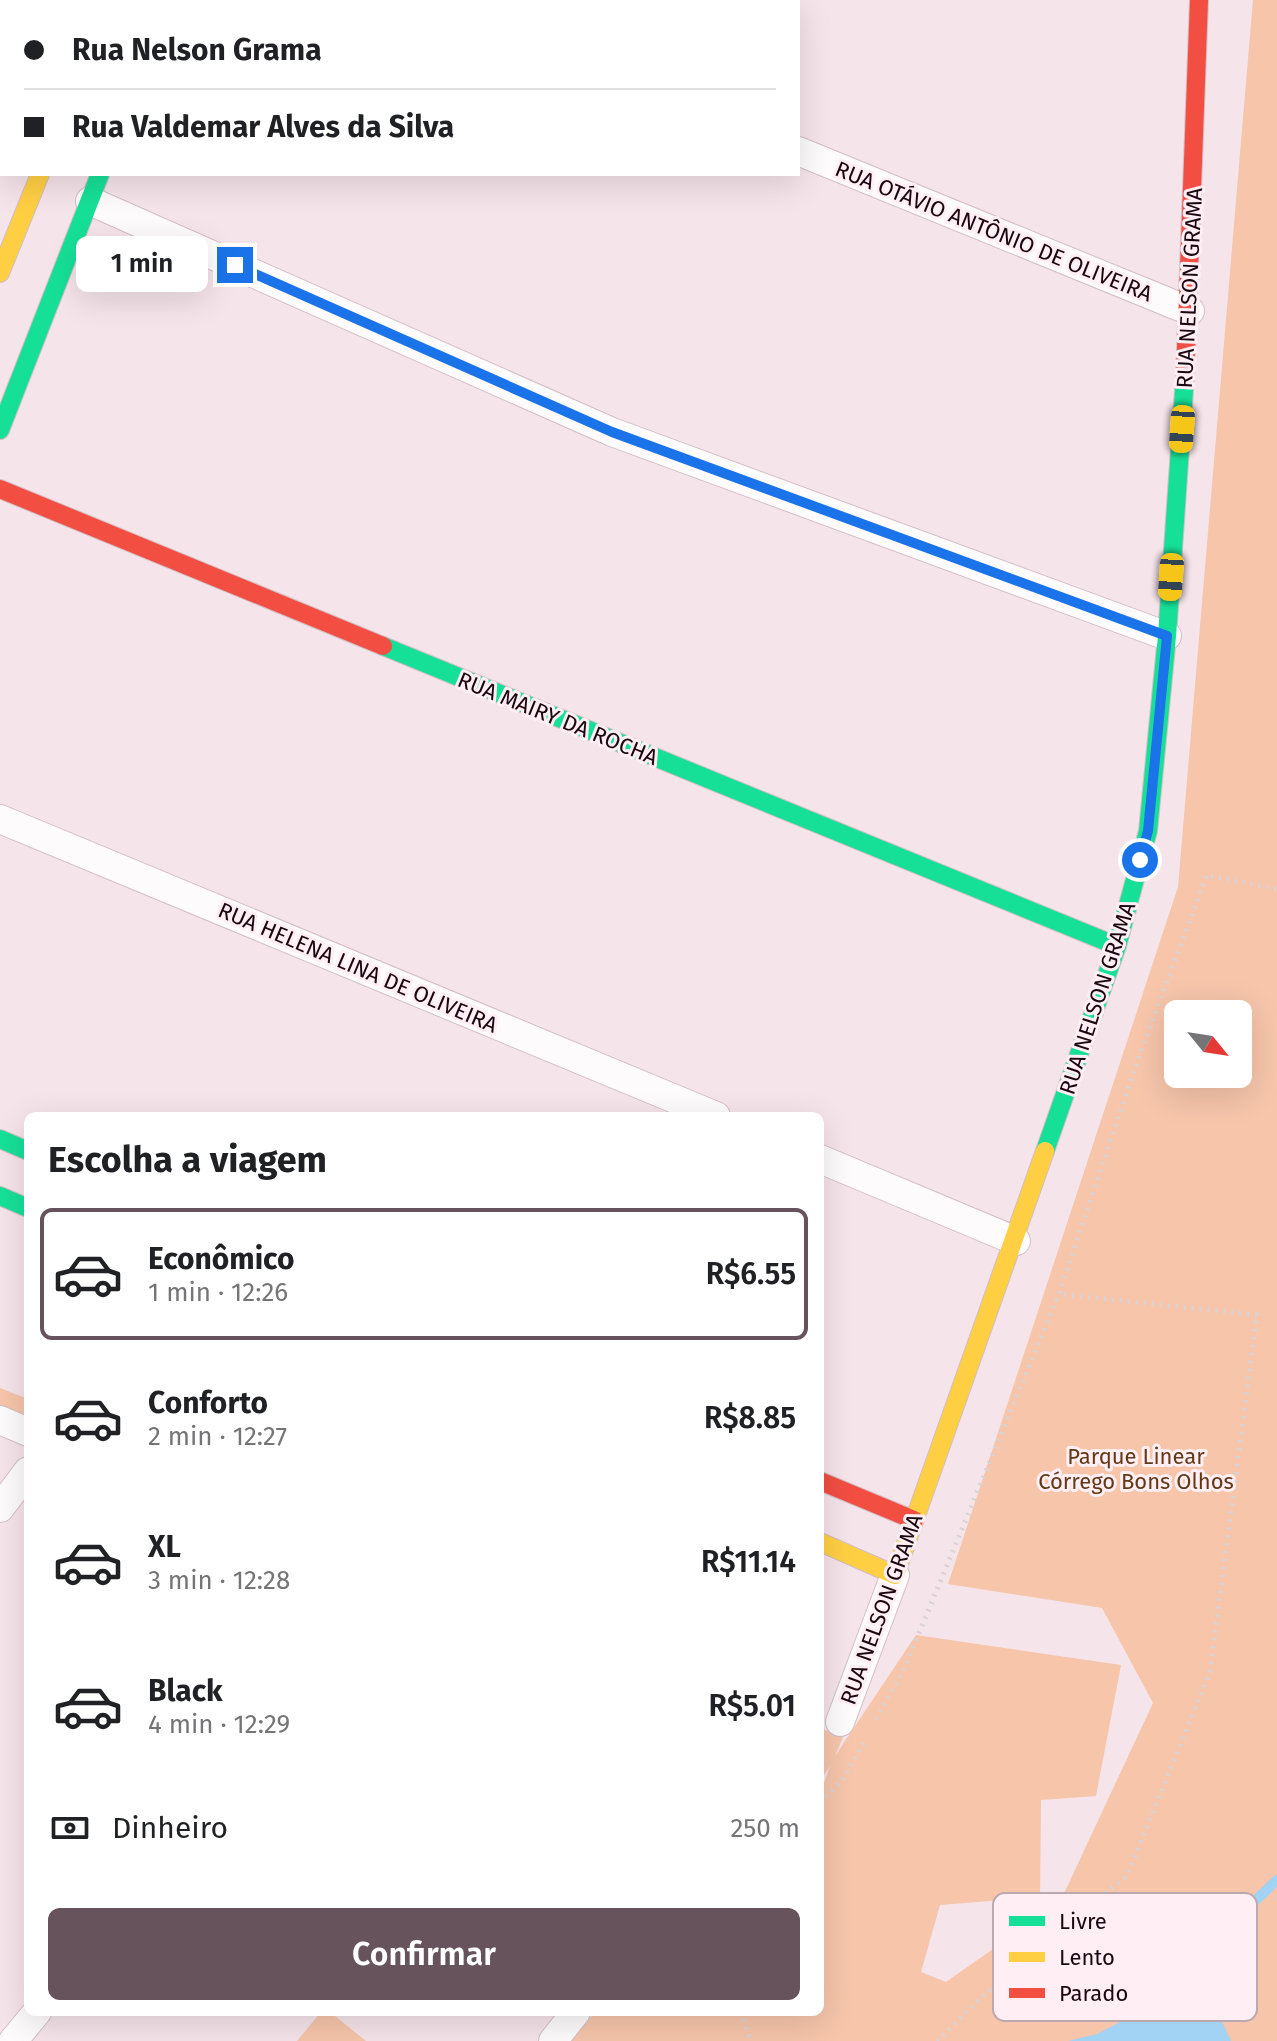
<!DOCTYPE html>
<html lang="pt">
<head>
<meta charset="utf-8">
<style>
  :root { --surface:#fff; --page:#f2f2f2; --text:#202124; --muted:#757577; --line:#e0e0e0; --accent:#67535b }
  body { margin:0; font-family:"Fira Sans",sans-serif; background:var(--page); color:var(--text); height:100vh; display:flex; flex-direction:column; font-size:30px; white-space:nowrap }
  * { box-sizing:border-box; margin:0 }
  p { font-size:26px; color:var(--muted) }
  .icon { flex:none; width:44px; height:44px; fill:none; stroke:currentColor; stroke-width:2; stroke-linecap:round; stroke-linejoin:round }
  .map { position:relative; flex:1; overflow:hidden }
  .panel { position:absolute; left:24px; top:1112px; width:800px; height:904px; display:flex; flex-direction:column; background:var(--surface); border-radius:12px; box-shadow:0 8px 32px #0002 }
  .panel>* { flex:none }
  .guide { position:absolute; left:0px; top:0px; width:800px; height:176px; box-shadow:0 8px 32px #0002; display:grid; align-content:center; height:176px; padding:0 24px; background:var(--surface) }
  .needle { width:52px; rotate:120deg }
  .fabs { position:absolute; left:1164px; top:1000px; display:grid; gap:16px }
  .fabs a { display:grid; place-items:center; width:88px; height:88px; border-radius:12px; background:var(--surface); box-shadow:0 8px 32px #0002; font-size:40px }
  .end { position:absolute; width:36px; height:36px; margin:-18px; border:10px solid #1a73e8; background:#fff; box-shadow:0 0 0 4px #fff }
  .from { border-radius:50% }
  .bubble { position:absolute; height:56px; border-radius:12px; background:var(--surface); box-shadow:0 8px 32px #0002; font-size:26px; font-weight:600; line-height:56px; text-align:center }
  .car { position:absolute; width:24px; height:48px; margin:-24px -12px; border-radius:10px; box-shadow:0 0 6px 2px #0007; background:linear-gradient(#f5c518 24%,#345 0 40%,#f5c518 0 76%,#345 0 86%,#f5c518 0) }
  .guide b { display:flex; align-items:center; gap:28px; height:76px; font-size:30px }
  .guide b+b { border-top:2px solid var(--line) }
  .guide i { width:20px; height:20px; background:var(--text) }
  ul { padding:0; list-style:none }
  li { display:flex; align-items:center; gap:24px; height:132px; margin:0 16px 12px; padding:0 8px; border:4px solid transparent; border-radius:12px }
  li div { flex:1 }
  li b { display:block; font-size:30px }
  li em { font-style:normal; font-weight:600 }
  li.on { border-color:var(--accent) }
  li>.icon { width:72px; height:72px; stroke-width:1.5 }
  h2 { padding:0 24px; font-size:36px; line-height:96px }
  .pay { display:flex; align-items:center; gap:20px; height:88px; padding:0 24px; font-size:30px }
  .pay p { margin-inline-start:auto }
  .action { display:flex; gap:16px; margin-top:auto; padding:16px 24px }
  .action a { flex:1; height:92px; border-radius:12px; background:var(--accent); color:#fff; font-size:32px; font-weight:600; line-height:92px; text-align:center }
  .map>svg:first-child { display:block }
</style>
</head>
<body>
<div class="map">
<svg width="1277" height="2041" viewBox="0 0 1277 2041">
  <rect width="100%" height="100%" fill="#f5e4ea"/>
  <!-- green -->
  <path fill="#f6c5aa" fill-rule="evenodd" d="M1253,0H1277V2041H571L595,2012H820V1794L830,1766L820,1781V1728L843,1737L835,1756L916,1635L1121,1665L1096,1796L1041,1800L1040,1897L940,1905L921,1972L946,1982L1060,1902L1153,1703L1102,1608L948,1584L1178,887ZM1178,1014H1238V1074H1178Z
    M0,1388L28,1399V1418L0,1406Z
    M321,2012H330L366,2041H297Z"/>
  <!-- water -->
  <path fill="#a2d2f4" d="M1213,1953L1212,2001L1231,2041H1068L1097,2034L1122,2021L1118,2006L1150,2010L1177,1977Z"/>
  <g fill="none" stroke-linecap="round" stroke-linejoin="round">
    <!-- stream -->
    <path stroke="#a2d2f4" stroke-width="10" d="M1209,1963L1218,1936L1277,1880"/>
    <defs>
      <path id="street" d="M426,0L431,2
        M798,151L1190,311
        M90,201L612,432L1167,636
        M0,819L716,1116
        M820,1159L1016,1241
        M0,1420L28,1432
        M0,1508L28,1471
        M840,1722L895,1575
        M13,2041L37,2012
        M553,2041L576,2012"/>
      <path id="fast" d="M110,2L111,0
        M0,430L100,174
        M383,646L1117,946
        M0,1139L28,1151
        M1045,1151L1117,946L1148,831L1167,636L1185,376
        M0,1196L28,1208"/>
      <path id="slow" d="M168,2L169,0
        M0,273L40,174
        M820,1542L895,1575L1045,1151"/>
      <path id="jam" d="M1185,376L1199,0
        M0,489L383,646
        M820,1481L914,1520"/>
    </defs>
    <!-- street casing -->
    <use href="#street" stroke="#d3bec5" stroke-width="30"/>
    <!-- fast casing -->
    <use href="#fast" stroke="#d3bec5" stroke-width="20"/>
    <!-- slow casing -->
    <use href="#slow" stroke="#d3bec5" stroke-width="20"/>
    <!-- jam casing -->
    <use href="#jam" stroke="#d3bec5" stroke-width="20"/>
    <!-- path -->
    <path stroke="#d8d3d5" stroke-width="5" stroke-dasharray="2 6" stroke-linecap="butt" d="M876,1719L903,1672L1059,1294L1136,1065L1207,875L1277,889
      M820,1802L842,1781L864,1742
      M741,2012L751,2041
      M937,2041L1005,1975L1127,1876L1210,1672L1257,1315L1059,1294"/>
    <!-- street -->
    <use href="#street" stroke="#fefbfc" stroke-width="28"/>
    <!-- fast -->
    <use href="#fast" stroke="#16e098" stroke-width="18"/>
    <!-- slow -->
    <use href="#slow" stroke="#ffcf43" stroke-width="18"/>
    <!-- jam -->
    <use href="#jam" stroke="#f24e42" stroke-width="18"/>
  </g>
  <g fill="none" stroke-linecap="round" stroke-linejoin="round">
    <!-- route -->
    <path stroke="#1a73e8" stroke-width="10" d="M235,265L612,432L1167,636L1148,831L1140,860"/>
  </g>
  <g text-anchor="middle" stroke-width="6" stroke-linejoin="round" paint-order="stroke">
    <!-- street labels -->
    <g font-size="22" fill="#1b050e" stroke="#ffeff4">
      <text transform="translate(994 231) rotate(22)" y="8">RUA OTÁVIO ANTÔNIO DE OLIVEIRA</text>
      <text transform="translate(1189 288) rotate(-87)" y="8">RUA NELSON GRAMA</text>
      <text transform="translate(558 718) rotate(22)" y="8">RUA MAIRY DA ROCHA</text>
      <text transform="translate(358 967) rotate(23)" y="8">RUA HELENA LINA DE OLIVEIRA</text>
      <text transform="translate(1097 998) rotate(-72)" y="8">RUA NELSON GRAMA</text>
      <text transform="translate(881 1609) rotate(-70)" y="8">RUA NELSON GRAMA</text>
    </g>
    <!-- park labels -->
    <g font-size="22" fill="#643814" stroke="#ffeff4">
      <text x="1136" y="1464">Parque Linear<tspan x="1136" dy="25">Córrego Bons Olhos</tspan></text>
    </g>
  </g>
  <!-- legend -->
  <rect x="993" y="1893" width="264" height="128" rx="12" fill="#ffeff4" stroke="#bba9af" stroke-width="2"/>
  <rect x="1009" y="1916" width="36" height="10" fill="#16e098"/>
  <rect x="1009" y="1952" width="36" height="10" fill="#ffcf43"/>
  <rect x="1009" y="1988" width="36" height="10" fill="#f24e42"/>
  <g font-size="22" fill="#1b050e">
    <text x="1059" y="1929">Livre</text>
    <text x="1059" y="1965">Lento</text>
    <text x="1059" y="2001">Parado</text>
  </g>
</svg>
<div class="fabs">
<a><svg class="needle" viewBox="-14 -14 28 28"><path d="M0-13l5 13h-10z" fill="#e53935"/><path d="M0 13l5-13h-10z" fill="#757577"/></svg></a>
</div>
<i class="end from" style="left:1140px;top:860px"></i>
<i class="end" style="left:235px;top:265px"></i>
<div class="bubble" style="left:76px;top:236px;width:132px">1 min</div>
<i class="car" style="left:1182px;top:429px;rotate:184deg"></i>
<i class="car" style="left:1171px;top:577px;rotate:184deg"></i>
<div class="guide">
<b><i class="from"></i>Rua Nelson Grama</b>
<b><i></i>Rua Valdemar Alves da Silva</b>
</div>
<section class="panel">
<h2>Escolha a viagem</h2>
<ul>
<li class="on"><svg class="icon" aria-label="car" viewBox="0 0 24 24"><path d="M5 17H2v-5l4-1 3-4h7l3 4 3 1v5h-3M9 17h6M6 11h13"/><circle cx="7" cy="17" r="2"/><circle cx="17" cy="17" r="2"/></svg><div><b>Econômico</b><p>1 min · 12:26</p></div><em>R$6.55</em></li>
<li><svg class="icon" aria-label="car" viewBox="0 0 24 24"><path d="M5 17H2v-5l4-1 3-4h7l3 4 3 1v5h-3M9 17h6M6 11h13"/><circle cx="7" cy="17" r="2"/><circle cx="17" cy="17" r="2"/></svg><div><b>Conforto</b><p>2 min · 12:27</p></div><em>R$8.85</em></li>
<li><svg class="icon" aria-label="car" viewBox="0 0 24 24"><path d="M5 17H2v-5l4-1 3-4h7l3 4 3 1v5h-3M9 17h6M6 11h13"/><circle cx="7" cy="17" r="2"/><circle cx="17" cy="17" r="2"/></svg><div><b>XL</b><p>3 min · 12:28</p></div><em>R$11.14</em></li>
<li><svg class="icon" aria-label="car" viewBox="0 0 24 24"><path d="M5 17H2v-5l4-1 3-4h7l3 4 3 1v5h-3M9 17h6M6 11h13"/><circle cx="7" cy="17" r="2"/><circle cx="17" cy="17" r="2"/></svg><div><b>Black</b><p>4 min · 12:29</p></div><em>R$5.01</em></li>
</ul>
<div class="pay"><svg class="icon" aria-label="cash" viewBox="0 0 24 24"><path d="M3 7h18v10H3z"/><circle cx="12" cy="12" r="2"/></svg>Dinheiro<p>250 m</p></div>
<div class="action"><a>Confirmar</a></div>
</section>
</div>
</body>
</html>
